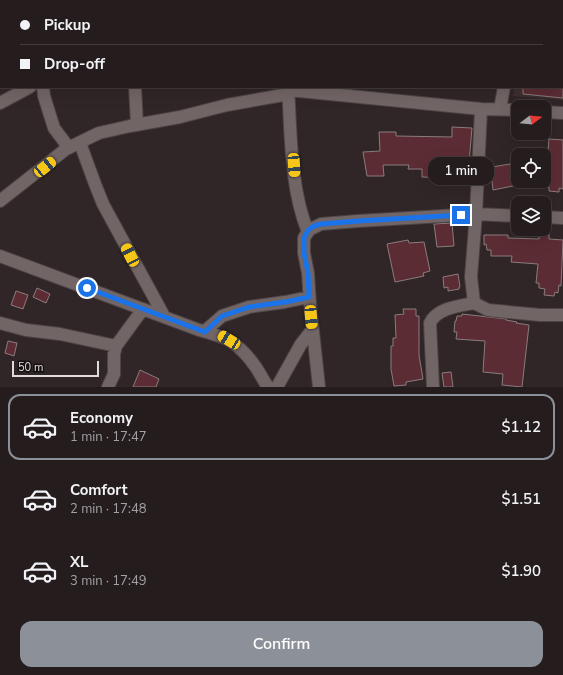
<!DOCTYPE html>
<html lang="en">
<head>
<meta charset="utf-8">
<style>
  :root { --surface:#251c1d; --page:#31292a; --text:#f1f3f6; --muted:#a3a1a4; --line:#423a3b; --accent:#8c9099 }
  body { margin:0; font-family:"Nunito Sans",sans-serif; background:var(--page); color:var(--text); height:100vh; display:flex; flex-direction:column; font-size:15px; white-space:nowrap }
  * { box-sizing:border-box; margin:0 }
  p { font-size:13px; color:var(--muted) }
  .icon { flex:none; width:22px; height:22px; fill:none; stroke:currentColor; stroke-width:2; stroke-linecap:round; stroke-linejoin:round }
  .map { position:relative; height:387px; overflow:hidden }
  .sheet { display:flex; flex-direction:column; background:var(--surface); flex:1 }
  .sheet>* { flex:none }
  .hud { position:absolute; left:0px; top:0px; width:563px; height:88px; box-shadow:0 4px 16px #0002,0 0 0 1px var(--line); display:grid; align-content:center; height:88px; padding:0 20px; background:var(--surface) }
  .needle { width:26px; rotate:74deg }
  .buttons { position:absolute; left:511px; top:100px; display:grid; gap:8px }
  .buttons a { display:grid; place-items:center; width:40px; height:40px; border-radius:8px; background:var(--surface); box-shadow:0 4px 16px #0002,0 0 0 1px var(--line); font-size:20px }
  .scale { position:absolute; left:12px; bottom:10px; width:87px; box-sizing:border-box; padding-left:4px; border:2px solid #e2dbdc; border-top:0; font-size:11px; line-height:14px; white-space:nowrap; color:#e2dbdc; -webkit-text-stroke:3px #151011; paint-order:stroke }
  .end { position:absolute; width:18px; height:18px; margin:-9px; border:5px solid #1a73e8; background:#fff; box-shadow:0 0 0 2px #fff }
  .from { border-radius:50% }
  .bubble { position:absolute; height:28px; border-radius:12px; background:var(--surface); box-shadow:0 4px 16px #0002,0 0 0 1px var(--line); font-size:13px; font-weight:600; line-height:28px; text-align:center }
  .car { position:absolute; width:12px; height:24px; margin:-12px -6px; border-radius:5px; box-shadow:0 0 3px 1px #0007; background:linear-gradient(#f5c518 24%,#345 0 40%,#f5c518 0 76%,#345 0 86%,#f5c518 0) }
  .hud b { display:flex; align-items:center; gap:14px; height:38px; font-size:15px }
  .hud b+b { border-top:1px solid var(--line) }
  .hud i { width:10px; height:10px; background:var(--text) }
  ul { padding:7px 0 0; list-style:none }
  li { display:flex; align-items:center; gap:12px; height:66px; margin:0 8px 6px; padding:0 12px; border:2px solid transparent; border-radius:12px }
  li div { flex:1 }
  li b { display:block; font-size:15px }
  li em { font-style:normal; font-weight:600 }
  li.current { border-color:var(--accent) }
  li>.icon { width:36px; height:36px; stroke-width:1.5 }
  .button { display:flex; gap:8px; margin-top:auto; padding:8px 20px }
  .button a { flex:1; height:46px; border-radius:12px; background:var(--accent); color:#fff; font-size:16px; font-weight:600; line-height:46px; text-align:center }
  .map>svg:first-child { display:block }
</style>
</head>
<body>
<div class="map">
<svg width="563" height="387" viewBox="0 0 563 387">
  <rect width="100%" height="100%" fill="#312627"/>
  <!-- built -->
  <path fill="#402f30" d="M522,0H563V100L513,96L514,87H562V1H521Z"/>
  <!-- building -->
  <path fill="#5c2c34" stroke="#897c7d" d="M523,87H563V98L523,94Z
    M452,127L472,128L468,174H466L465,183L449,180V178L422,177V169H408L409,165H383L384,176H367L363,152L380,151L379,132H396V136L452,137Z
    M549,139L563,140V189L559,188V192L549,191V187L545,186Z
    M510,164L513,186L493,190L492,181L488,182L486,168Z
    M452,223L454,246L437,247L434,224Z
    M539,229H549V239L563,240L561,286L559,285L558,293L555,292L554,296L544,295L545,289L539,288V283H536L538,264L511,262L512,256H491V250H487L486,244L484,245V235H508V238L539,239Z
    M408,240L409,243L424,242L430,271L423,273L424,276L395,282L387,244Z
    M458,274L460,287H459V289L448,291V287L444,288L443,277Z
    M37,288L50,294L46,303L33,297Z
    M16,291L28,295L23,309L11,305Z
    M403,309H416V316H419V355L423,379L406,382V385L394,386L391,369V346H393V338H396L395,315L404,314Z
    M462,314L506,319V320L517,322L516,323L529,325L522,387L502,385L503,374L483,372L485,341L456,339L457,332H454L455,321H456L457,316H462Z
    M8,341L17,343L14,356L5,353Z
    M140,370L159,379L156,387H133Z
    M451,372L453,387H444L442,373Z"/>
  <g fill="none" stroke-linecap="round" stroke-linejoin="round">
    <defs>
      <path id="street" d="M25,0L26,1
        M280,0V1
        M389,0L390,1
        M510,1V0
        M0,59H1
        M43,87L44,96L54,128L69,148
        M135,87L137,125
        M288,87C291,134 290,188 308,232
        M289,90L481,109L518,110
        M0,103L30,87
        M481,109L476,214L471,277L474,303L488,310L540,315H563
        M500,109L504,87
        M544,112L563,113
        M80,143L95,184L103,204L164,316
        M0,201L66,149L99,133L130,126L180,117L227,105L289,94
        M544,217L563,218
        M0,256L199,330C226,337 238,342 255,366C260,373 263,380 268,387
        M0,323L26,330L60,334L116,346
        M205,331L222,316L249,307L285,302L309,297
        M108,387L114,374V354L116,346L143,309
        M277,387L301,344L312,330
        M319,387L310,304L308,273L304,253V238L309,230L321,224L358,221L476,214L518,216
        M433,387L430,323C437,308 459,306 474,303"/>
    </defs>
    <!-- street casing -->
    <use href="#street" stroke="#4d4445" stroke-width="14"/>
    <!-- street -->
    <use href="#street" stroke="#726566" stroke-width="12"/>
  </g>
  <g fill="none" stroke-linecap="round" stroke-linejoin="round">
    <!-- route -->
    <path stroke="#1a73e8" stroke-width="5" d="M87,288L205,332L222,316L249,307L285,302L309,297L308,273L304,253V238L308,230L314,226L321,224L358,221L461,215"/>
  </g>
</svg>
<div class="buttons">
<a><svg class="needle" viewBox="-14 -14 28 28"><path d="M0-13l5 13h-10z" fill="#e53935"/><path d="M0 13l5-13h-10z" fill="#a3a1a4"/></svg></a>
<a><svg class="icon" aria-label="locate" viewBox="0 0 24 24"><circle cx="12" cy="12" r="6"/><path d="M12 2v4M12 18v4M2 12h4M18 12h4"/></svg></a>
<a><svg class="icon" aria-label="layers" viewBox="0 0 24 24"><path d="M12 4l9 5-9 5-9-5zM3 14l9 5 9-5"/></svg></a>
</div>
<div class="scale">50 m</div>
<i class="end from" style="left:87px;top:288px"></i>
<i class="end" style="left:461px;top:215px"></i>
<div class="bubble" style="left:428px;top:157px;width:66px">1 min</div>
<i class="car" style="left:294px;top:165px;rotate:176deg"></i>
<i class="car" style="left:45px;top:167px;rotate:51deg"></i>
<i class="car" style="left:130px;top:255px;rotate:333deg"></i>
<i class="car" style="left:311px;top:317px;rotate:175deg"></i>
<i class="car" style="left:229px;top:340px;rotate:301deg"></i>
<div class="hud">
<b><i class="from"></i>Pickup</b>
<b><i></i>Drop-off</b>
</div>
</div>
<section class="sheet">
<ul>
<li class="current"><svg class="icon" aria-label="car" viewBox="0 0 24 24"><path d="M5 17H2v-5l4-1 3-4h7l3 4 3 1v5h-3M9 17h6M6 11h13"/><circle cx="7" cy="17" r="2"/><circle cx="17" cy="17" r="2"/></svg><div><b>Economy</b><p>1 min · 17:47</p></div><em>$1.12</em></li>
<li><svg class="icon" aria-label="car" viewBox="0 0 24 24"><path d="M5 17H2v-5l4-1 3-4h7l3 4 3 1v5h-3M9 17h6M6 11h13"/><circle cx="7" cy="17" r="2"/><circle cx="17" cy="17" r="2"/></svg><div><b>Comfort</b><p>2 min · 17:48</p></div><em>$1.51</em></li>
<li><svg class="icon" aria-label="car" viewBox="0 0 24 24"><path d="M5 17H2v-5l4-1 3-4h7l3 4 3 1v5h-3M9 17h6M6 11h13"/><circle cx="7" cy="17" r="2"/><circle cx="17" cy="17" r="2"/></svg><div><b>XL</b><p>3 min · 17:49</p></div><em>$1.90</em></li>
</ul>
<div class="button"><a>Confirm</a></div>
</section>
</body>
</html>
